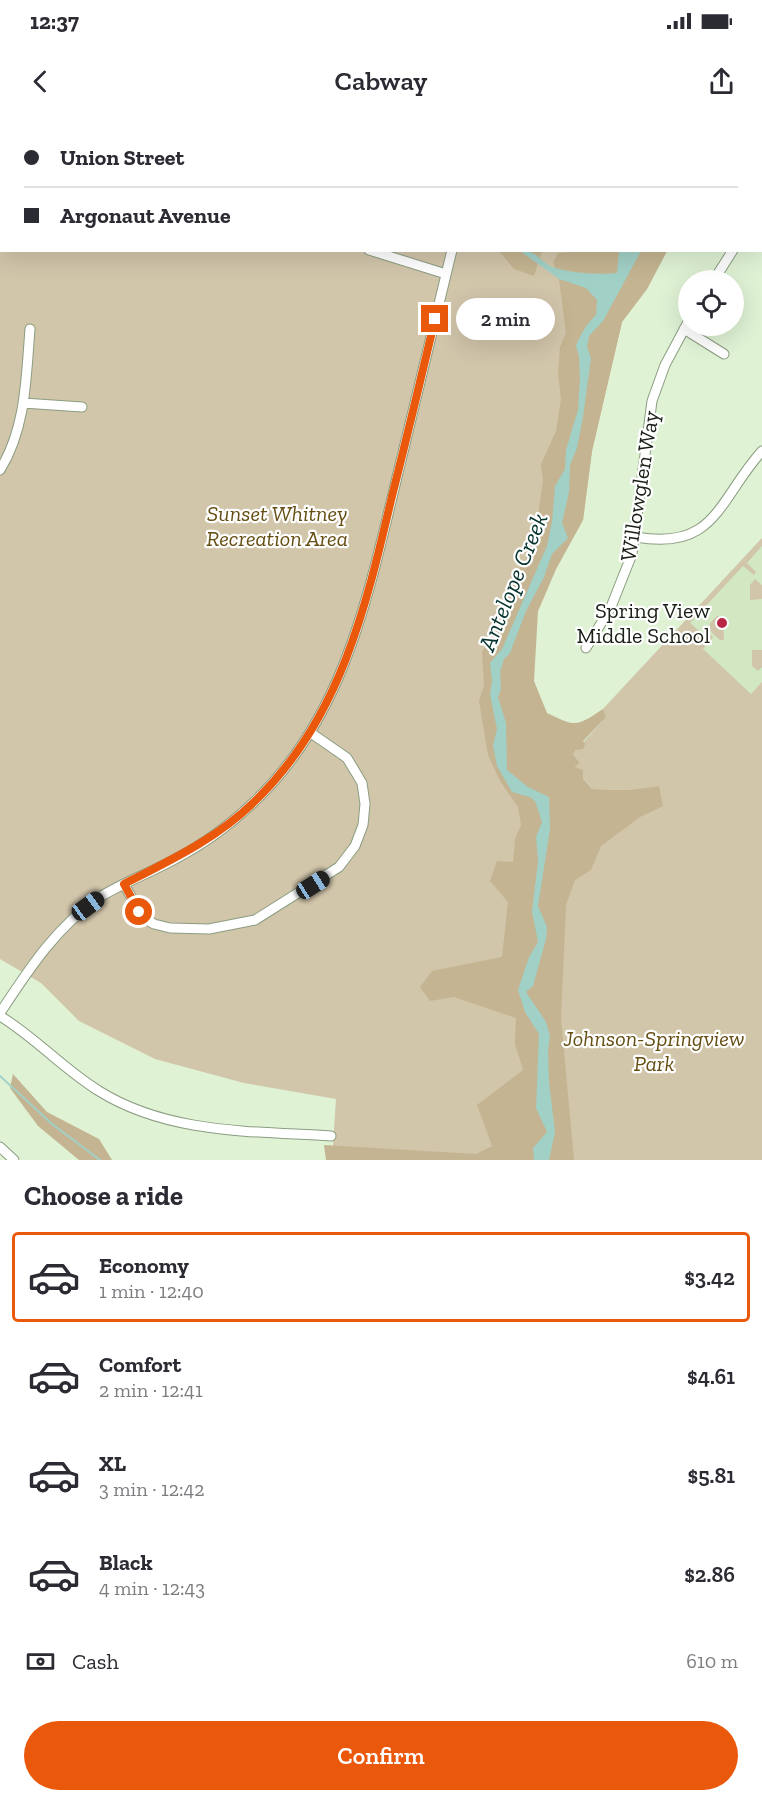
<!DOCTYPE html>
<html lang="en">
<head>
<meta charset="utf-8">
<style>
  :root { --surface:#fff; --page:#f2f2f3; --text:#2b2b33; --muted:#7c7c81; --line:#e1e1e2; --accent:#ea580c }
  body { margin:0; font-family:"Zilla Slab",serif; background:var(--page); color:var(--text); height:100vh; display:flex; flex-direction:column; font-size:22px; white-space:nowrap }
  * { box-sizing:border-box; margin:0 }
  p { font-size:20px; color:var(--muted) }
  .icon { flex:none; width:33px; height:33px; fill:none; stroke:currentColor; stroke-width:2; stroke-linecap:round; stroke-linejoin:round }
  .map { position:relative; height:1040px; overflow:hidden }
  .sheet { display:flex; flex-direction:column; background:var(--surface); flex:1 }
  .sheet>* { flex:none }
  .banner { position:absolute; left:0px; top:0px; width:762px; height:132px; box-shadow:0 6px 24px #0002; display:grid; align-content:center; height:132px; padding:0 24px; background:var(--surface) }
  .controls { position:absolute; left:678px; top:150px; display:grid; gap:12px }
  .controls a { display:grid; place-items:center; width:66px; height:66px; border-radius:50%; background:var(--surface); box-shadow:0 6px 24px #0002; font-size:30px }
  .end { position:absolute; width:27px; height:27px; margin:-14px; border:8px solid #ea580c; background:#fff; box-shadow:0 0 0 3px #fff }
  .from { border-radius:50% }
  .bubble { position:absolute; height:42px; border-radius:21px; background:var(--surface); box-shadow:0 6px 24px #0002; font-size:20px; font-weight:600; line-height:42px; text-align:center }
  .car { position:absolute; width:18px; height:36px; margin:-18px -9px; border-radius:8px; box-shadow:0 0 4px 2px #0007; background:linear-gradient(#222 24%,#8ab4d8 0 40%,#222 0 76%,#8ab4d8 0 86%,#222 0) }
  .banner b { display:flex; align-items:center; gap:21px; height:57px; font-size:22px }
  .banner b+b { border-top:2px solid var(--line) }
  .banner i { width:15px; height:15px; background:var(--text) }
  ul { padding:0; list-style:none }
  li { display:flex; align-items:center; gap:18px; height:90px; margin:0 12px 9px; padding:0 12px; border:3px solid transparent; border-radius:6px }
  li div { flex:1 }
  li b { display:block; font-size:22px }
  li em { font-style:normal; font-weight:600 }
  li.current { border-color:var(--accent) }
  li>.icon { width:54px; height:54px; stroke-width:1.5 }
  h2 { padding:0 24px; font-size:27px; line-height:72px }
  .pay { display:flex; align-items:center; gap:15px; height:66px; padding:0 24px; font-size:22px }
  .pay p { margin-inline-start:auto }
  .action { display:flex; gap:12px; margin-top:auto; padding:12px 24px }
  .action a { flex:1; height:69px; border-radius:36px; background:var(--accent); color:#fff; font-size:24px; font-weight:600; line-height:69px; text-align:center }
  .status { display:flex; justify-content:space-between; align-items:center; height:42px; padding:0 30px; background:var(--surface); direction:ltr }
  .status svg { height:16px; fill:currentColor }
  header { display:flex; justify-content:space-between; align-items:center; height:78px; padding:0 24px; background:var(--surface); font-size:27px; font-weight:600 }
  .map>svg:first-child { display:block }
</style>
</head>
<body>
<div class="status"><b>12:37</b><svg viewBox="0 0 49 12"><path d="M0 12V9h3v3zM5 12V6h3v6zM10 12V3h3v9zM15 12V0h3v12zM26 1h20v11H26zM47 4h2v5h-2z"/></svg></div>
<header><svg class="icon" aria-label="back" viewBox="0 0 24 24"><path d="M15 5l-7 7 7 7"/></svg>Cabway<svg class="icon" aria-label="share" viewBox="0 0 24 24"><path d="M12 15V3M7 8l5-5 5 5M5 13v7h14v-7"/></svg></header>
<div class="map">
<svg width="762" height="1040" viewBox="0 0 762 1040">
  <rect width="100%" height="100%" fill="#dff2d4"/>
  <!-- built -->
  <path fill="#d1e8c3" d="M762,418V655L562,633Z"/>
  <!-- green -->
  <path fill="#d1c5aa" d="M0,0L559,1L2,2V130L667,131L647,169L622,202L592,331L583,400L556,449L538,491L526,538L561,724L659,666L627,670L592,669L575,647L580,643L573,634L606,597L603,589L762,418V426L747,443L756,452L754,455L743,446L690,503L701,513H709L713,517L703,529L751,574L762,562V1040H332L336,979L244,963L155,939L79,901L41,863L0,839Z
    M755,459L762,465V479L750,480V465Z
    M717,496L723,497L724,520H720L710,511V503Z
    M752,530H762V547L758,551L752,546Z"/>
  <!-- forest -->
  <path fill="#c4b491" d="M236,0H368L370,1L237,2Z
    M598,130L667,131L647,169L622,202L592,331L583,400L556,449L538,491L534,561L547,593C576,607 576,607 603,589L606,597L583,621L585,624L583,629L576,630L573,634L580,643L575,647L583,650V658L592,669L627,670L659,666L663,686L640,697L601,726L591,750L575,760L566,785L561,898L574,1040H326L324,1025L476,1034L492,1026L477,985L523,950L515,924L516,898L454,877L430,881L420,867L432,851L502,837L508,782L490,761L497,741L513,742L515,719L521,705L518,687L500,661L488,635L479,581L484,565L482,532L506,486L507,470L528,435L525,426L537,402L543,361L541,344L556,311L561,279L558,254L560,227L566,213L559,159L553,142L558,133Z
    M499,131H542L534,156L514,149Z
    M13,954L47,992L99,1019L112,1040H79L38,1006L10,968Z"/>
  <!-- water -->
  <path fill="#a1d0c6" d="M520,131C534,130 537,137 547,144C559,153 602,155 617,153L619,131H641L603,201L589,216L587,227L591,238L583,297L577,328L570,345L569,372L562,403L568,418L552,434L544,457L526,491L510,533L504,539L500,552L501,569L498,577L506,603L507,650L528,667L549,677L550,709L538,786L547,807L546,819L533,866L526,872L546,902L550,916L548,932L549,962L555,1012L549,1040H534L533,1028L547,1012L536,988L539,914L525,892L518,870L529,837L538,822L532,791L538,742L536,717L542,702L535,681L530,677L512,672L497,646L493,625L497,609L490,574L492,561L490,543L502,529L547,426L552,402L555,366L565,349L566,330L578,290L580,258L579,236L576,226C579,216 588,202 596,195L597,180L586,168L559,159Z"/>
  <g fill="none" stroke-linecap="round" stroke-linejoin="round">
    <!-- stream -->
    <path stroke="#a1d0c6" stroke-width="2" d="M322,0L324,2
      M0,956L52,1004L100,1040"/>
    <defs>
      <path id="minor" d="M483,2V0
        M637,2V0
        M760,99L762,98
        M369,130L446,154
        M714,160L733,130
        M684,209L724,234
        M23,283L82,287
        M0,350C26,308 26,258 30,209
        M636,417C716,431 718,380 762,331
        M586,528L611,487L632,434L652,281L665,245L688,202
        M124,764L142,797L154,804L170,808L209,809L255,800L339,747L355,726L363,705L365,684L362,663L347,638L311,613
        M0,893C29,849 56,807 100,777C124,762 150,753 175,739C204,724 231,704 254,682C346,595 369,471 398,353C416,279 434,205 452,130
        M0,896C35,917 63,949 99,971C168,1014 252,1011 331,1016
        M0,1027L14,1040"/>
    </defs>
    <!-- minor casing -->
    <use href="#minor" stroke="#8b9d81" stroke-width="11"/>
    <!-- minor -->
    <use href="#minor" stroke="#fff" stroke-width="9"/>
  </g>
  <g fill="none" stroke-linecap="round" stroke-linejoin="round">
    <!-- route -->
    <path stroke="#ea580c" stroke-width="8" d="M139,792L124,764C171,740 216,719 254,682C340,600 366,487 392,376C407,317 421,258 435,199"/>
  </g>
  <!-- markers -->
  <circle fill="#b82744" stroke="#fff" stroke-width="2" cx="722" cy="503" r="6"/>
  <g text-anchor="middle" stroke-width="4.5" stroke-linejoin="round" paint-order="stroke">
    <!-- street labels -->
    <g font-size="22" fill="#191f15" stroke="#fff">
      <text transform="translate(639 366) rotate(-81)" y="8">Willowglen Way</text>
    </g>
    <!-- park labels -->
    <g font-size="22" font-style="italic" fill="#654e11" stroke="#fff">
      <text x="277" y="401">Sunset Whitney<tspan x="277" dy="25">Recreation Area</tspan></text>
      <text x="654" y="926">Johnson-Springview<tspan x="654" dy="25">Park</tspan></text>
    </g>
    <!-- poi labels -->
    <g font-size="22" fill="#191f15" stroke="#fff" text-anchor="end">
      <text x="710" y="498">Spring View<tspan x="710" dy="25">Middle School</tspan></text>
    </g>
    <!-- water labels -->
    <g font-size="24" font-style="italic" fill="#07342e" stroke="#fff">
      <text transform="translate(513 462) rotate(-68)" y="8">Antelope Creek</text>
    </g>
  </g>
</svg>
<div class="controls">
<a><svg class="icon" aria-label="locate" viewBox="0 0 24 24"><circle cx="12" cy="12" r="6"/><path d="M12 2v4M12 18v4M2 12h4M18 12h4"/></svg></a>
</div>
<i class="end from" style="left:139px;top:792px"></i>
<i class="end" style="left:435px;top:199px"></i>
<div class="bubble" style="left:456px;top:178px;width:99px">2 min</div>
<i class="car" style="left:313px;top:765px;rotate:58deg"></i>
<i class="car" style="left:88px;top:786px;rotate:54deg"></i>
<div class="banner">
<b><i class="from"></i>Union Street</b>
<b><i></i>Argonaut Avenue</b>
</div>
</div>
<section class="sheet">
<h2>Choose a ride</h2>
<ul>
<li class="current"><svg class="icon" aria-label="car" viewBox="0 0 24 24"><path d="M5 17H2v-5l4-1 3-4h7l3 4 3 1v5h-3M9 17h6M6 11h13"/><circle cx="7" cy="17" r="2"/><circle cx="17" cy="17" r="2"/></svg><div><b>Economy</b><p>1 min · 12:40</p></div><em>$3.42</em></li>
<li><svg class="icon" aria-label="car" viewBox="0 0 24 24"><path d="M5 17H2v-5l4-1 3-4h7l3 4 3 1v5h-3M9 17h6M6 11h13"/><circle cx="7" cy="17" r="2"/><circle cx="17" cy="17" r="2"/></svg><div><b>Comfort</b><p>2 min · 12:41</p></div><em>$4.61</em></li>
<li><svg class="icon" aria-label="car" viewBox="0 0 24 24"><path d="M5 17H2v-5l4-1 3-4h7l3 4 3 1v5h-3M9 17h6M6 11h13"/><circle cx="7" cy="17" r="2"/><circle cx="17" cy="17" r="2"/></svg><div><b>XL</b><p>3 min · 12:42</p></div><em>$5.81</em></li>
<li><svg class="icon" aria-label="car" viewBox="0 0 24 24"><path d="M5 17H2v-5l4-1 3-4h7l3 4 3 1v5h-3M9 17h6M6 11h13"/><circle cx="7" cy="17" r="2"/><circle cx="17" cy="17" r="2"/></svg><div><b>Black</b><p>4 min · 12:43</p></div><em>$2.86</em></li>
</ul>
<div class="pay"><svg class="icon" aria-label="cash" viewBox="0 0 24 24"><path d="M3 7h18v10H3z"/><circle cx="12" cy="12" r="2"/></svg>Cash<p>610 m</p></div>
<div class="action"><a>Confirm</a></div>
</section>
</body>
</html>
